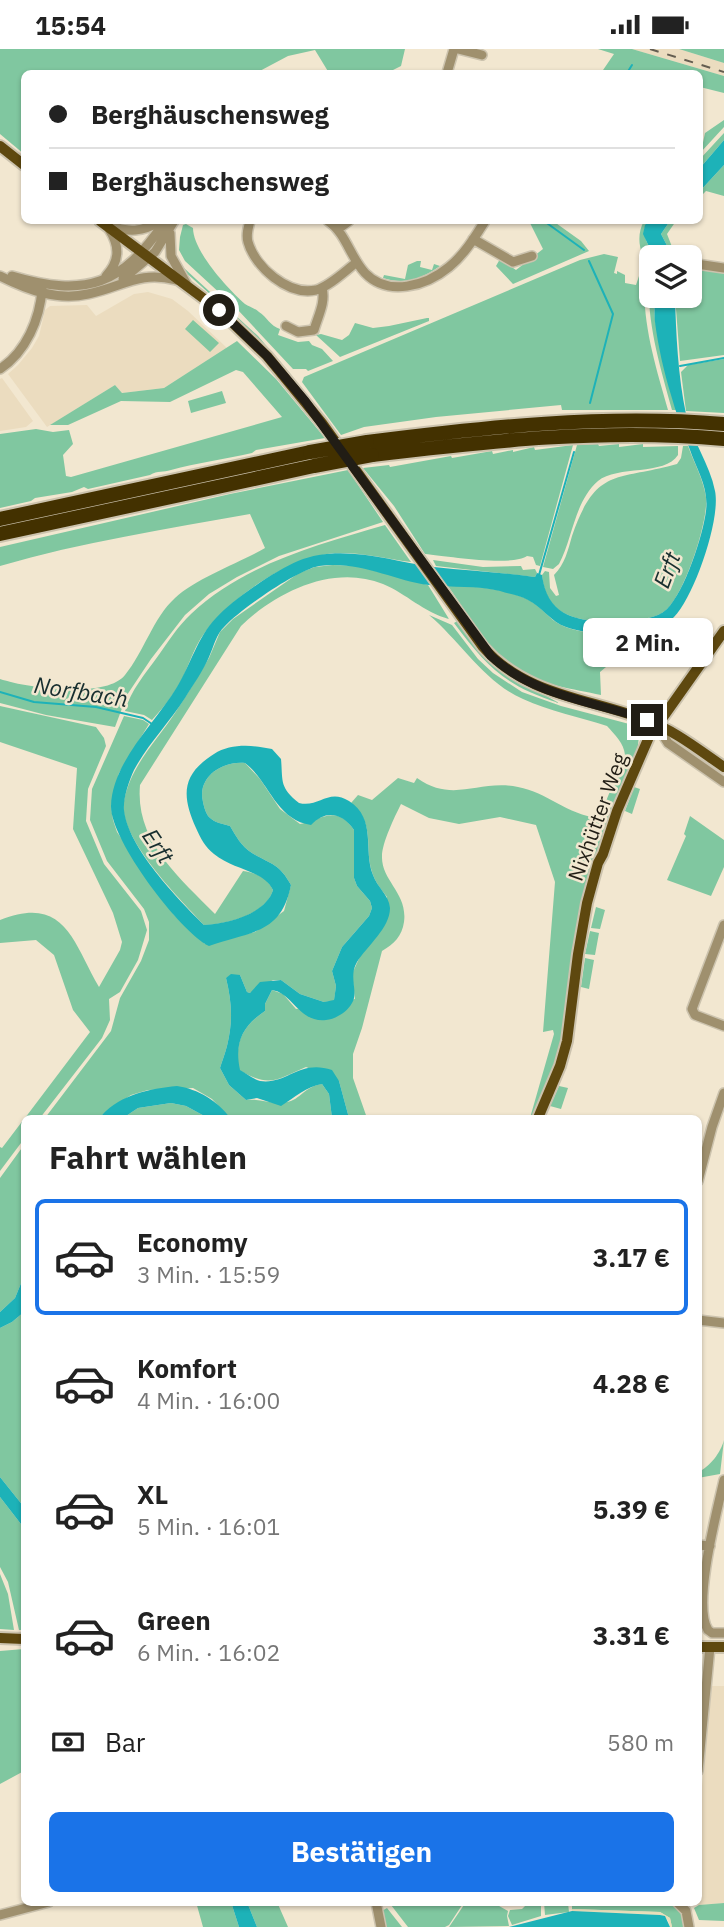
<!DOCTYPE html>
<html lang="de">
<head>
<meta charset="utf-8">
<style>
  :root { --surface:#fff; --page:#f2f2f2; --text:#222; --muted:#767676; --line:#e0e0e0; --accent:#1a73e8 }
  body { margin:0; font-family:"IBM Plex Sans",sans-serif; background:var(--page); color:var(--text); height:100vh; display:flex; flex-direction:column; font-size:26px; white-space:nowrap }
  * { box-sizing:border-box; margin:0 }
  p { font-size:23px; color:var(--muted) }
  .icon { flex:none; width:38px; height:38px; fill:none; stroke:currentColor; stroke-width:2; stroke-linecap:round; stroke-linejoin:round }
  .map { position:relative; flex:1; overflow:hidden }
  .panel { position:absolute; left:21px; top:1066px; width:681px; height:791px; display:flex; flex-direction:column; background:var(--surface); border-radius:10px; box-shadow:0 2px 5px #0004 }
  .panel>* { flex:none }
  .banner { position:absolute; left:21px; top:21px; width:682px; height:154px; border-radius:10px; box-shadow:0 2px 5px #0004; display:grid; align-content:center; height:154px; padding:0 28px; background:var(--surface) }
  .buttons { position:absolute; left:639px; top:196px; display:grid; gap:14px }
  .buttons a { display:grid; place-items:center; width:63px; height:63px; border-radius:10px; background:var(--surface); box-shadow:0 2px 5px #0004; font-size:35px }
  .end { position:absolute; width:32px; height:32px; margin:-16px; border:9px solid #211d15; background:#fff; box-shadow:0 0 0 4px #fff }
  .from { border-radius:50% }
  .bubble { position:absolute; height:49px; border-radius:10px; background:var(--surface); box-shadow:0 2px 5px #0004; font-size:23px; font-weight:700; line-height:49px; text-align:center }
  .banner b { display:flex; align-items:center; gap:24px; height:66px; font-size:26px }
  .banner b+b { border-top:2px solid var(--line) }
  .banner i { width:18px; height:18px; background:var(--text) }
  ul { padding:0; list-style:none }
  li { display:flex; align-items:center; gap:21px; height:116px; margin:0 14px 10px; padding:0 14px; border:4px solid transparent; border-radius:10px }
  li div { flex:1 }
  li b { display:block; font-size:26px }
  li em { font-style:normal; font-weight:700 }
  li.active { border-color:var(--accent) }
  li>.icon { width:63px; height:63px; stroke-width:1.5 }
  h2 { padding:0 28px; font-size:32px; line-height:84px }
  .pay { display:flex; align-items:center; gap:18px; height:77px; padding:0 28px; font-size:26px }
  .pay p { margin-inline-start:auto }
  .action { display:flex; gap:14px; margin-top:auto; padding:14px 28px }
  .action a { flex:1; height:80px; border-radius:10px; background:var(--accent); color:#fff; font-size:28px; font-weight:700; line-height:80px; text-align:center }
  .status { display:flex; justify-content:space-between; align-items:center; height:49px; padding:0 35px; background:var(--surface); direction:ltr }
  .status svg { height:19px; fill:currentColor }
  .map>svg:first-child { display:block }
</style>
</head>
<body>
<div class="status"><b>15:54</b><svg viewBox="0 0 49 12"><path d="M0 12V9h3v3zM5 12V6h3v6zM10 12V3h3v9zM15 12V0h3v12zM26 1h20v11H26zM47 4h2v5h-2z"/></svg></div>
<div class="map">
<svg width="724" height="1878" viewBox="0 0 724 1878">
  <rect width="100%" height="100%" fill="#f2e7d0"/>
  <!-- built -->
  <path fill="#ebdcbf" d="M632,0H679L724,14V27Z
    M148,243L172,250L188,262L227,299L164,339L122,344L115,336L47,378L8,325L18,316L32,299L39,287L45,261L50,257L87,256L96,267L134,245Z
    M2,329L33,372L26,378L0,382V330Z
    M712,1637H724V1854L699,1856L694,1853H698V1777Z"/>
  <!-- green -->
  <path fill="#80c7a0" d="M0,0H405L401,17L387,24H329L315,1L288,7L256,24H24V105L0,85Z
    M598,0H632L724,27V44L700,38V24H601L614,5Z
    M679,0H724V14Z
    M724,71V78L701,103L705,84Z
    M724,84V91L700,119V110Z
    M724,116V147L706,142L700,148V142Z
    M529,172H553L581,192L589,202L513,235L496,217L500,210L516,221L543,200Z
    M644,172H649C638,183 649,196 654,208L649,209L643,207C638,195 638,183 644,172Z
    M670,172H676L667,185L676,208H673L661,185Z
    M186,175L193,179C193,202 228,240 245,255C249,258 255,259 259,263C267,268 270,277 280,280L278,286L298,293L309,292L312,296L322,300L333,312L308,322L306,320H293L237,260L185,212L179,201L180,188L183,176Z
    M175,205L184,219L258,287L293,328L239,271L183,221Z
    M604,205L618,208L614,224L617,225V222L625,226V234L636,236L639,227H645C641,272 656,318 668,361H562L561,356L436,368L364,378L341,386L302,333L304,328L580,211Z
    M417,212H421L420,218L432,221L434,215L440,217C422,230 404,236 383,229L384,226L405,230L408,216Z
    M650,215L655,271L676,361H672C659,313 644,266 650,215Z
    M690,216L724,222V306L680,312L675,247H690Z
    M427,269H429V272L340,308L316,286L321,285L342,291L349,286L355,274L373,279L389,277Z
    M193,271L219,294L210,303L185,280Z
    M237,292L276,330L325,389L256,401L252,404C225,410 196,414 171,421C163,424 158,421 150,426L88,440L84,438L72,443L35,449L31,452L0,459V385L36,380L53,383L69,381L73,395L63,406L66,427L71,428L282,368L243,323L236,321L170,353L121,352L68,376H50L115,336L122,344L164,339Z
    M724,310V364L686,362L681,323L688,316Z
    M222,342L226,354L191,364L188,352Z
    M598,395L599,397L619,395V398L643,395V398L678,397V406C665,427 617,416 598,432C574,453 573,489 559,515L553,520L543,518L577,396Z
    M573,396L540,517L536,516L533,508L527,507C511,518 447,507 425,505L394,457L363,419L389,416L390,418L451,407L452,409L492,402L493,405L513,401V403L534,398L535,401Z
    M683,397H688C694,414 703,429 706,448C709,471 684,547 665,562C653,571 638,570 624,571C586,574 546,572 542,526L545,522L549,523L550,539L556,547L559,546L554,526C565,515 568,501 572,487C596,417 617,432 677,415L681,409Z
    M348,421L383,473L279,507L237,528L209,545L185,566L151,610L127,646L115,678L46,666L0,654V630C27,639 106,650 125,626C144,603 153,569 175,549C196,529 239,514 265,499L250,465C167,480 82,493 0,517V498L230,445Z
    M385,476L411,513C388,510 361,503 337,504C291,506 225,551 201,589C193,602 189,615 183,628C175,644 164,658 152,671L144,666L125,662C131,641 145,625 158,607C168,593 178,577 191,565C244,515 317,496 385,476Z
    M433,511L483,518L521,517L523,521L535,520L537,524L535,528L436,517Z
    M333,516L357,517L428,536L449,570C423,563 407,545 383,535C334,515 277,542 241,577L140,736C135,792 179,828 215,865L243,822C256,824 267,828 273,841C266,866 227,875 204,876C181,851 117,788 124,752C131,716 156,693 175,664C187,646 198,627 209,609L220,583L233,570L299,524L315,518Z
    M448,537C474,537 503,539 527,550C537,555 545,564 553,571C570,584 594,584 615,584L618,608L600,623L601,646C574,640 541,636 517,621C487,601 468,565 448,537Z
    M429,566L452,576L478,610L493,624L522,643L561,657L633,676L639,687L637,705L607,780L556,1015L535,1069H530L554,985L553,981L543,983L555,833L536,776L500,768L459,775L429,769L401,755C395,767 382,794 382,807C381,832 408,844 404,873C402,887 394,895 382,902L362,979L353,1005V1029L367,1069H349L339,1032L306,1018C276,1031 270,1039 239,1021C234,993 243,977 265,962V955L272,941L283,945L296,960L355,950L352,925L387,848C381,840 375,833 372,823C364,798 376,775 351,754L358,746L372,751L398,729L414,734L417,729C454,755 478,730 518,738C547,743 567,766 599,769L625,706C624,694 615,686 607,677C580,668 549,662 523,650C484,633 461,593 429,566Z
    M459,571L492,614L505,624L559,654C505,637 487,618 454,574Z
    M0,657L96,678L104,689L106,697L88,740L86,772L104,815L141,862L147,881L138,911L120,943L109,950L110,971L102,989L40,1069H25L90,983L73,961L54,906L36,891L0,894V871C65,845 73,893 99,938L120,901L122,893L113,864L73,780L77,719L0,693Z
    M124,667L143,671L149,675L119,724L111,758L113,771L117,783L174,866L205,895L255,883L284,862L291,836C280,815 271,815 252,804C241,797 236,787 230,777C223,775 215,774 209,768C206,765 204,758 203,753C197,728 222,712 245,714L260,730L280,760L300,775C323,770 337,755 354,781V829L357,837L370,852L372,859L369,867L342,898L332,922L336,937L334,952L324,953L300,945L281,931H273L250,944L247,943L240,926L226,929C232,954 233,972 227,997C225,1005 222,1012 220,1019L229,1036L246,1051C260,1049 272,1056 287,1053C300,1051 305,1037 322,1035L329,1045L332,1069H230L212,1050L193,1039L148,1041L131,1046L102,1066V1069H45L111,982L120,949L141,912L149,891V873L144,860L107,812L90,771L92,740Z
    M634,738L640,740L632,765L625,762Z
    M690,767L724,791V818L711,847L667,831L686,787L684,785Z
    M596,858L605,861L600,880L591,879Z
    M590,882L599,884L595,906L585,905Z
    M585,909L594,911L589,940L581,938Z
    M559,1037L568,1039L561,1060L550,1057Z
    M171,1054L186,1057L208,1069H123L138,1059Z
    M24,1070V1090L0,1122V1098L2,1099Z
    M24,1096V1227L15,1249L0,1263V1129Z
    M24,1263V1458L0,1428V1279L12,1273Z
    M724,1391L720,1425L698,1429V1423C710,1418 721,1403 724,1391Z
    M0,1448L24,1479V1581H19L8,1533L0,1518Z
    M0,1525L8,1545L14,1581L0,1580Z
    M24,1600V1722L0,1735V1602Z
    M196,1853H231L239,1878H203Z
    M247,1853H277L288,1878H257Z
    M396,1853H464L449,1876L445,1878H408L391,1856Z
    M466,1853H492L508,1862L507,1867L509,1877L449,1878Z
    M529,1853H541V1867L512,1876L508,1867L510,1861L522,1860Z
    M544,1853L568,1854L569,1863L545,1866Z
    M572,1853L672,1854L683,1862L687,1878H672L670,1869L660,1863L572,1860Z
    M724,1854V1872L699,1871L694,1859L699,1856Z
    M387,1859L402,1878H383L380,1863Z"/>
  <!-- sand -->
  <path fill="#e8dfba" d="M572,1860L660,1863L670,1869L672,1878H670L668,1871L660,1866L572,1862Z"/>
  <!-- water -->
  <path fill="#1db2b8" d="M724,91V116L700,142V119Z
    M649,172H670L661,185L673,208H654L643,185L645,176Z
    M653,247H675C676,285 678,327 686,365C692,392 710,415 715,442C721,470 694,548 674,568C653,589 592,588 566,578C551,573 542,558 528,551C520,546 509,545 500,542C476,536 453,539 429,536C392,531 359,511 319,517C297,521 241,560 225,577C216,585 214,597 209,608C203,622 193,636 185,649C169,674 148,695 134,721C129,732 123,749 124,761C128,799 178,850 204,876C227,875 266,865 273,841C263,821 233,821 214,805C205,798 201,790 196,779C181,746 182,725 214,705C231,694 253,696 272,700L281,710C283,732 279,738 299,754C319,759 328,739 349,752C377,770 363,801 373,826C377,838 389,846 390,859C390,879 367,897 357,913C348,928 359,943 352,954C347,963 336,970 326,971C299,974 293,944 272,941L265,955V962C243,977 234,993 240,1021C246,1024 253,1030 260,1032C287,1036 299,1010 332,1021L339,1032L349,1069H332L329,1045L322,1035C307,1037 294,1049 281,1057L257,1049L246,1051L229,1036L220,1019C222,1012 225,1005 227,997C233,972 232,954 226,929L231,925L240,926L247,943L250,944L260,933L281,931L300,945L324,953L334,951L336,937L332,922L342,898L369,867L372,859L370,852L357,837L354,829V781C342,763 325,761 311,776C275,770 270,733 245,714C222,712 197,728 203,753C204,758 206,765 209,768C215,774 223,775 230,777C236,787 241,797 252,804C271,815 280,815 291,836C281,886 250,882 209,897C179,882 110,790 111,757C112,713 156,673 177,638C191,615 197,589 216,569C232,551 276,521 298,512C341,494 390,512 434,518C468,522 501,523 535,528L537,524L542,526C548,574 588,574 628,571C641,570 657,570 667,560C685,542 703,486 706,462C709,439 697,421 690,401C683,383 676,364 671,346C664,323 658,297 655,273C654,264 655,256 653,247Z
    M177,1037C198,1040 218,1052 230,1069H208L186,1057L171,1054L138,1059L123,1069H102V1066C122,1045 149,1040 177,1037Z
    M24,1227V1263L12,1273L0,1279V1263L15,1249Z
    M0,1428L24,1458V1479L0,1448Z
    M231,1853H247L257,1878H239Z
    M572,1862L660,1866L665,1867L670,1878H509Z"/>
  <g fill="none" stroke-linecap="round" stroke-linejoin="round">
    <!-- stream -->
    <path stroke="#1db2b8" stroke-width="2" d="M627,24L632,16
      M544,172L584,201
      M589,212L613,265L590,354
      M680,317L724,309
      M539,526L574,403
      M0,643L34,653L96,658L143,669L152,675"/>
    <defs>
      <path id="minor" d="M458,0L482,6
        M447,24L454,0
        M250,172C248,179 246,186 248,193C255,218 288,247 316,241C330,237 345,222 357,213
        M328,172C346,184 350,208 365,224C388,248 426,237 449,218C464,206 475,188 485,172
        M109,176C128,184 143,183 160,172
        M338,180L349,172
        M170,184L171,207L186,234
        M473,190L513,213L532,207
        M690,214L724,219
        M0,227C28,241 57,252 88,245C122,238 140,221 176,231
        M12,227C86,249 123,236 165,172
        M106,227C120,212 120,197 109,180
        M123,230L155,203L174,172
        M286,277L298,283L314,281C318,267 326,253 322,239
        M0,320C26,303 40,270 42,240
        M656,675L668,694L724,733
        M724,876L692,960L695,966L724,977
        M698,1132L712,1078L724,1044
        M698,1271L724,1274
        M724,1431C717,1462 692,1556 708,1581L712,1584H724
        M698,1496L710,1497
        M698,1722L710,1598
        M376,1853L381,1878
        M677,1853L686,1862L689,1878
        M0,1866L49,1853"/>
      <path id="major" d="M0,97L24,116
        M100,172L219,261L267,307L322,374L483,598C526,647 589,649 646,671C674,681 699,701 724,718
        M538,1069L560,1017L567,992L578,905L587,854L598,814L603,805L617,762L649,688L724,582
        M0,1589L24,1590
        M698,1598H724"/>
      <path id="highway" d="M367,393C486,378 604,365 724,375
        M372,406C490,392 605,379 724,390
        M0,470L310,403
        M0,485L314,417"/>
    </defs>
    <!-- minor casing -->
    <use href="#minor" stroke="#ccc3ae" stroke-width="12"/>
    <!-- major casing -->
    <use href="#major" stroke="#ccc3ae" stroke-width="14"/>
    <!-- highway casing -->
    <use href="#highway" stroke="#ccc3ae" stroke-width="18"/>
    <!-- minor -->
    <use href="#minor" stroke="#9f906e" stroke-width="9"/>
    <!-- major -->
    <use href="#major" stroke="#5e480f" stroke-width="10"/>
    <!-- highway -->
    <use href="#highway" stroke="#433100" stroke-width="14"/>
    <!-- rail -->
    <path stroke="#645e51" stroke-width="2" stroke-dasharray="9 9" stroke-linecap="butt" d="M650,0L724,23"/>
    <defs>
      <path id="highway-bridge" d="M310,403L367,393
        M314,417L372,406"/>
    </defs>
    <!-- highway-bridge casing -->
    <use href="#highway-bridge" stroke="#ccc3ae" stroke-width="18" stroke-linecap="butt"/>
    <!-- highway-bridge -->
    <use href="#highway-bridge" stroke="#433100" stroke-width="14"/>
  </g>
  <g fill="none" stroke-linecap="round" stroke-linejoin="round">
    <!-- route -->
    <path stroke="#211d15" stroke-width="9" d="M219,261L267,307L305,352L491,607C534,647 593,652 647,671"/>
  </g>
  <g text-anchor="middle" stroke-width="5" stroke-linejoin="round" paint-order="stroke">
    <!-- street labels -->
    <g font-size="21" fill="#211d15" stroke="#f2e7d0">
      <text transform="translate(598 768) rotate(-70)" y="7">Nixhütter Weg</text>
    </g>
    <!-- water labels -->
    <g font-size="23" font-style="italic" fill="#172e2f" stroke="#f2e7d0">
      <text transform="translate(667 521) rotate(-69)" y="8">Erft</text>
      <text transform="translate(81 643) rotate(9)" y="8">Norfbach</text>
      <text transform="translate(158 797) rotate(56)" y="8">Erft</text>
    </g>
  </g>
</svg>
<div class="buttons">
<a><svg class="icon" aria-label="layers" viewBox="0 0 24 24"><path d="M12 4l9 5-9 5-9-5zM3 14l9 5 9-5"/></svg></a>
</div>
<i class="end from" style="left:219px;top:261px"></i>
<i class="end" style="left:647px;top:671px"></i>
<div class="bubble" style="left:583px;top:569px;width:130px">2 Min.</div>
<div class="banner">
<b><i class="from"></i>Berghäuschensweg</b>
<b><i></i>Berghäuschensweg</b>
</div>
<section class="panel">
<h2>Fahrt wählen</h2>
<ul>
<li class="active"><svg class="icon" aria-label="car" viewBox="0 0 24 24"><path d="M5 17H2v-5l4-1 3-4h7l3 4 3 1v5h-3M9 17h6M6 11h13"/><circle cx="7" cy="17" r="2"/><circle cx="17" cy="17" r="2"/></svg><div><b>Economy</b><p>3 Min. · 15:59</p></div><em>3.17 €</em></li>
<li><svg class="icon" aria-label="car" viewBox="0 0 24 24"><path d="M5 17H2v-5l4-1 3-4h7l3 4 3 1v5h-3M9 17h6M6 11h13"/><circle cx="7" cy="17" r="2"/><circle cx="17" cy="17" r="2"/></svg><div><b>Komfort</b><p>4 Min. · 16:00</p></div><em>4.28 €</em></li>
<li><svg class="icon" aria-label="car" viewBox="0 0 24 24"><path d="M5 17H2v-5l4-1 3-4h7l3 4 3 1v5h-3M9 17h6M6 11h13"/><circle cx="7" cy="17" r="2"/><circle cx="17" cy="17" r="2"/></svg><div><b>XL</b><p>5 Min. · 16:01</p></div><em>5.39 €</em></li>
<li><svg class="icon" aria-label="car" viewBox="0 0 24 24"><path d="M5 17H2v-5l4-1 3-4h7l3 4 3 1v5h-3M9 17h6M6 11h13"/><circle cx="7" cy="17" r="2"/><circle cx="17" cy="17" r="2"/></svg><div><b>Green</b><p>6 Min. · 16:02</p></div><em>3.31 €</em></li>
</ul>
<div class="pay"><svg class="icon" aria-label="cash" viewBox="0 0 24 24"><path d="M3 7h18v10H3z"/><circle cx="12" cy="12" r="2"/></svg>Bar<p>580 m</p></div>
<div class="action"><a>Bestätigen</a></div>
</section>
</div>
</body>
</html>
